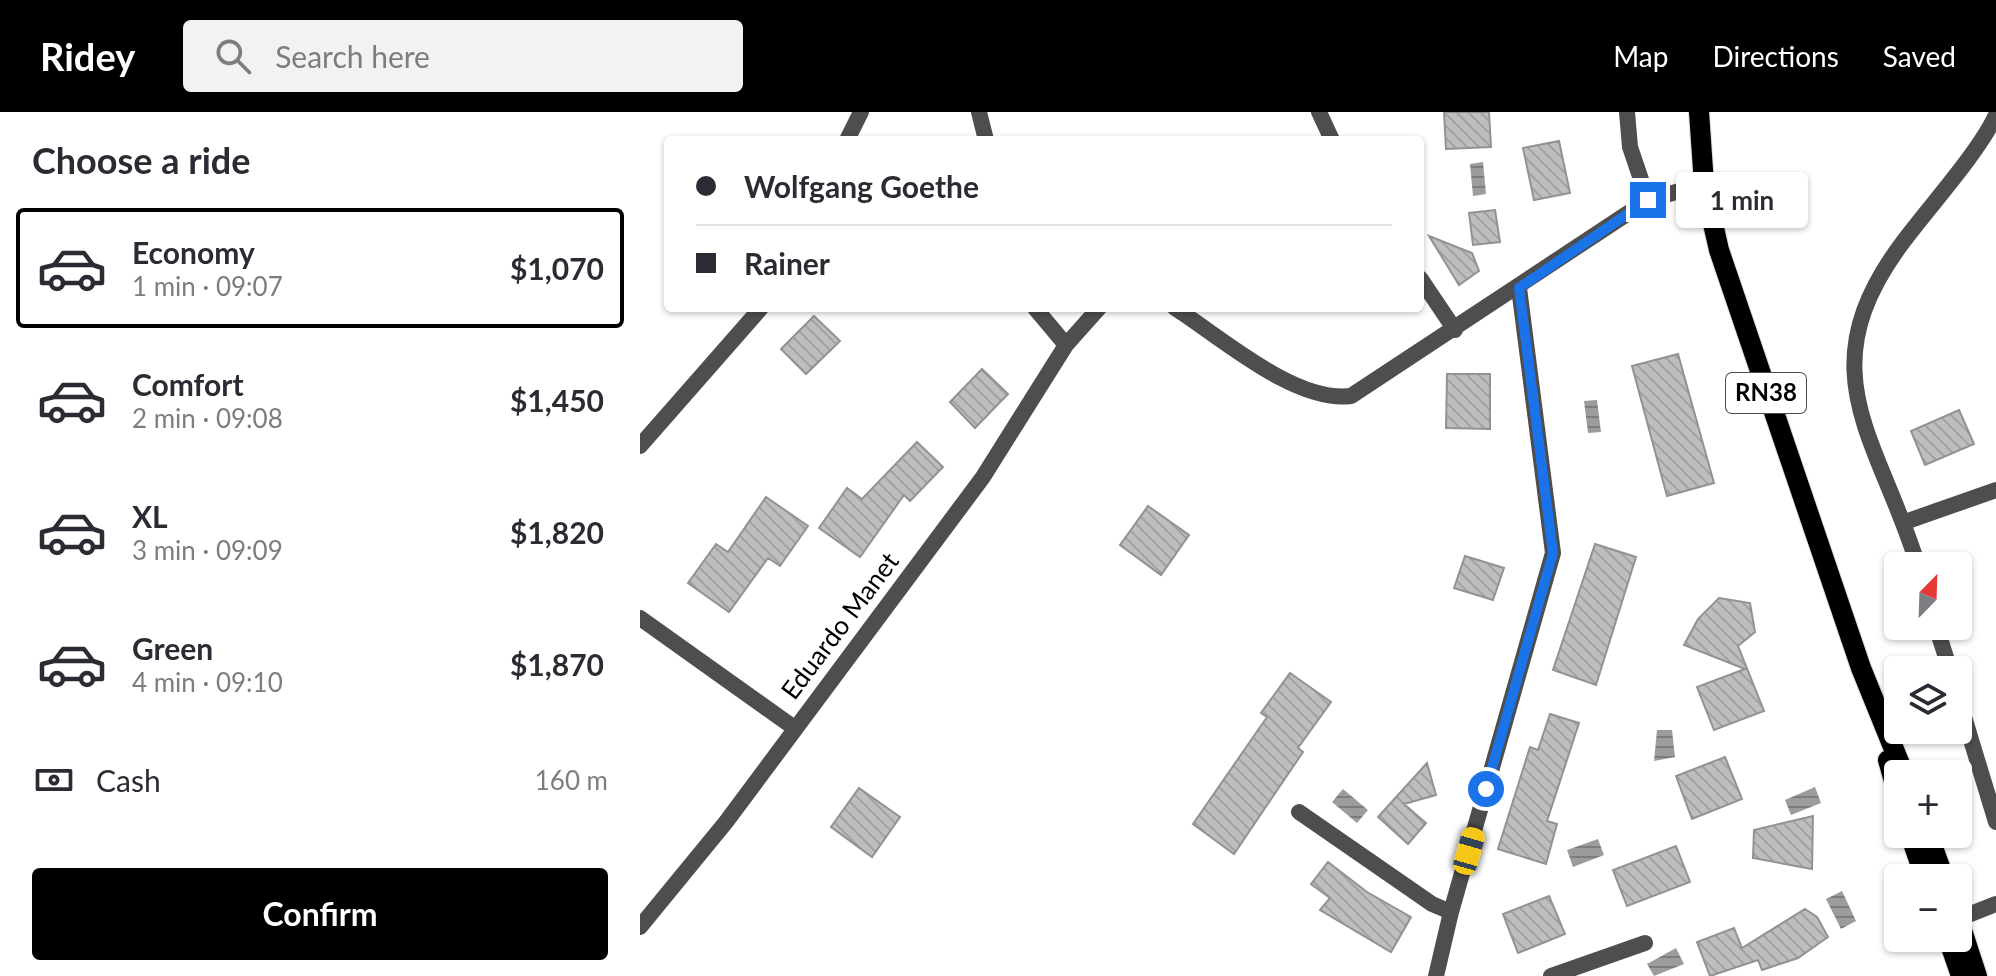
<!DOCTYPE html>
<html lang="en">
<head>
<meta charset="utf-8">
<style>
  :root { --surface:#fff; --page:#f2f2f3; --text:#2b2b33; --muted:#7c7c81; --line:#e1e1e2; --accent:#000 }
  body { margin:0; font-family:Lato,sans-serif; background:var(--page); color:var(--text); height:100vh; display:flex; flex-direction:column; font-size:30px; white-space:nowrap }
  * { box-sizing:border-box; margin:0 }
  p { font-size:26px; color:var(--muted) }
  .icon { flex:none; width:44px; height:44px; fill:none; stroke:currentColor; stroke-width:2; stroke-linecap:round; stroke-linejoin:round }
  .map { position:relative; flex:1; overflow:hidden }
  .panel { display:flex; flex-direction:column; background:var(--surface); width:640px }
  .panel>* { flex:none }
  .banner { position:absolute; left:24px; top:24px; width:760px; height:176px; border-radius:8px; box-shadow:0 2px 6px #0004; display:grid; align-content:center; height:176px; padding:0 32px; background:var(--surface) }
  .needle { width:52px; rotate:23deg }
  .tools { position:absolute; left:1244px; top:440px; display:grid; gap:16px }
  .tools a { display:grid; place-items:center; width:88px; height:88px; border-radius:8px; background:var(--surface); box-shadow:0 2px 6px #0004; font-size:40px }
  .end { position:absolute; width:36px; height:36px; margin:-18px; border:10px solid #1a73e8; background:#fff; box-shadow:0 0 0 4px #fff }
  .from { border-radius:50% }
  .bubble { position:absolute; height:56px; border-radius:8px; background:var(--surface); box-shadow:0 2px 6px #0004; font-size:26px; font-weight:700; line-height:56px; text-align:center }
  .car { position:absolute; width:24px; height:48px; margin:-24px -12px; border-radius:10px; box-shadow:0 0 6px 2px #0007; background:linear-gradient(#f5c518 24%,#345 0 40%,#f5c518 0 76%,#345 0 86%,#f5c518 0) }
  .banner b { display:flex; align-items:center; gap:28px; height:76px; font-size:30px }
  .banner b+b { border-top:2px solid var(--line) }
  .banner i { width:20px; height:20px; background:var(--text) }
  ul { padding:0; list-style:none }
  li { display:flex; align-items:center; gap:24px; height:120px; margin:0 16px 12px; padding:0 16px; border:4px solid transparent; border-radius:8px }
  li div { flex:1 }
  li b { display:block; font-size:30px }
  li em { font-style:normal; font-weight:700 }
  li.current { border-color:var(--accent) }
  li>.icon { width:72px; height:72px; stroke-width:1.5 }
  h2 { padding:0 32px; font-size:36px; line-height:96px }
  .pay { display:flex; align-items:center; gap:20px; height:88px; padding:0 32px; font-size:30px }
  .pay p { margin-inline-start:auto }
  .action { display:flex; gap:16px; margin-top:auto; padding:16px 32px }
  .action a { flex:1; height:92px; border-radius:8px; background:var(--accent); color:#fff; font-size:32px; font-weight:700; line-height:92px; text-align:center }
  header { display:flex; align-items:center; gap:48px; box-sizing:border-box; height:112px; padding:0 40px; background:var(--accent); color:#fff }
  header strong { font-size:38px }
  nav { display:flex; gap:44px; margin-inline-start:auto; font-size:28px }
  .search { width:560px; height:72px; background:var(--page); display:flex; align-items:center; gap:20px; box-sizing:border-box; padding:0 28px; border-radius:8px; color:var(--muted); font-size:30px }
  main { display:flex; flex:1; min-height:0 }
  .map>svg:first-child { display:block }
</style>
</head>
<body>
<header>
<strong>Ridey</strong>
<div class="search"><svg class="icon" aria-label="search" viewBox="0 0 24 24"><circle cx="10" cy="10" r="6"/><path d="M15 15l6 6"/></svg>Search here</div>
<nav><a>Map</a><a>Directions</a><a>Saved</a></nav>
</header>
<main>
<section class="panel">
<h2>Choose a ride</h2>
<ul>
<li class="current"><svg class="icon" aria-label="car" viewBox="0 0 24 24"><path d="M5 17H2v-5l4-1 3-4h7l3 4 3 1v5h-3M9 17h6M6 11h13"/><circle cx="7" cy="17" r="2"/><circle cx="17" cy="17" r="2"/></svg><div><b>Economy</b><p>1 min · 09:07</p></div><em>$1,070</em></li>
<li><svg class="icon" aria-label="car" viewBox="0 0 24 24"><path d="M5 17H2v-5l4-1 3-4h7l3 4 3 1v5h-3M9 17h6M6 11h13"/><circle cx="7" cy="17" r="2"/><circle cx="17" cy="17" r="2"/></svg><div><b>Comfort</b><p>2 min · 09:08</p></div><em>$1,450</em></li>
<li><svg class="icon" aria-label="car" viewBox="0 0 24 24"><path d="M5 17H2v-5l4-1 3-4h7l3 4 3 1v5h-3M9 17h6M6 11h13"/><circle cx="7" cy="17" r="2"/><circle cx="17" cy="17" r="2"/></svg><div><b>XL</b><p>3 min · 09:09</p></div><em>$1,820</em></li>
<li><svg class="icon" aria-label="car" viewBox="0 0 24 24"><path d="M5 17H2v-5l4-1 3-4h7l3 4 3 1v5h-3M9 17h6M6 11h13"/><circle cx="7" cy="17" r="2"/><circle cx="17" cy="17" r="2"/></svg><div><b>Green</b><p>4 min · 09:10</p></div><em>$1,870</em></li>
</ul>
<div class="pay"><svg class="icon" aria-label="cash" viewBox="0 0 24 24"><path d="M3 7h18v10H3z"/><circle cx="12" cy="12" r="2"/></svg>Cash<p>160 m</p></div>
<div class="action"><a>Confirm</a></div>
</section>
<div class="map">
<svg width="1356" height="864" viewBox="0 0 1356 864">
  <defs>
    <pattern id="water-rules" width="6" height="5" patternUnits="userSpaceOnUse" patternTransform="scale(2)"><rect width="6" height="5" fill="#9c9c9c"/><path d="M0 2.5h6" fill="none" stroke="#7d7d7d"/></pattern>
    <pattern id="building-back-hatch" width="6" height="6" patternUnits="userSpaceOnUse" patternTransform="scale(2)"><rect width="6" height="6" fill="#bebebe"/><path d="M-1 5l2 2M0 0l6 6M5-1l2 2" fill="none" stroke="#a2a2a2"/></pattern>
  </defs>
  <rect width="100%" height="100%" fill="#fff"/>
  <!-- water -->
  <path fill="url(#water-rules)" d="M843,50L846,82L833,84L830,52Z
    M957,288L961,320L948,321L944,289Z
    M1017,618H1032L1035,645L1014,649Z
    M1175,675L1181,691L1151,703L1145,688Z
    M703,677L728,698L717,711L692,690Z
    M958,727L964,743L933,755L927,738Z
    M1202,779L1216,809L1201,817L1186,787Z
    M1036,836L1044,852L1014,864L1007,852Z"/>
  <!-- building -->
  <path fill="url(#building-back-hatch)" stroke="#929292" stroke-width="2" d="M804,0H849L851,35L806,37Z
    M919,29L930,81L894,88L883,36Z
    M855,98L860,130L833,133L829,101Z
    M789,124L832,141L839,159L819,173Z
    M174,204L200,229L166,262L141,237Z
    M1038,242L1074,371L1027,384L992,254Z
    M342,257L368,282L335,316L310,290Z
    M807,262H850V317L806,316Z
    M1319,298L1334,332L1285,353L1271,319Z
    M277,330L303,355L270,389L264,383L220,445L179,416L207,376L222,387Z
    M126,385L168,414L140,454L128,446L89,500L48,471L76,432L88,440Z
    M508,394L549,423L521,463L480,433Z
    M955,432L996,445L956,573L913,558Z
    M825,444L864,456L853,488L814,476Z
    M1079,486L1110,491L1115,520L1098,534L1124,599L1074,618L1057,575L1105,557L1044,533L1058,507Z
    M650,561L691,590L658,636L663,640L594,742L553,712L627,605L621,601Z
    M910,602L939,611L907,709L917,712L906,752L858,737L890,635L898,638Z
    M1085,645L1102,687L1052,707L1036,664Z
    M787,651L796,683L764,692L786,711L768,732L738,705Z
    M219,676L260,705L232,745L191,715Z
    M1173,704L1172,757L1113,746L1114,718Z
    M1036,734L1050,770L987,794L973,758Z
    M688,750L727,780L771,805L751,840L680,798L690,786L671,772Z
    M909,784L925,822L878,841L863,802Z
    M1165,797L1177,805L1188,825L1158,846L1122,858L1118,848L1070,864L1057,830L1094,816L1102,836Z"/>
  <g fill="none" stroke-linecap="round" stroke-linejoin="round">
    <defs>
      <path id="primary" d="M1059,0L1064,72L1079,138L1221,556L1264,662
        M1248,648L1258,683
        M1270,722L1285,766
        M1288,722L1304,766
        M1318,806L1337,864
        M1308,826L1321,864"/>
    </defs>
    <!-- primary casing -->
    <use href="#primary" stroke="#dbdbdb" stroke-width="22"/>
    <!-- minor -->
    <path stroke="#4e4e4e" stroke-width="16" d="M339,0L346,28
      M679,0L692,28
      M987,0L990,35L1008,88
      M207,28L221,0
      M780,166L815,218
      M395,196L426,233
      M535,196C582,226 655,291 711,284L1008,88L1064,72
      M0,334L121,196
      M1265,410L1356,378
      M1278,454C1239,326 1165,260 1263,130C1289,95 1339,40 1356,3
      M0,506L153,615
      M1296,514L1310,558
      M1318,585L1356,710
      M659,700L792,792L811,800
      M1318,807L1356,792
      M0,815L86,710L343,365L426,233L459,196
      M796,864L811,800L913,441L879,176
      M911,864L1005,831"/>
    <!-- primary -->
    <use href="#primary" stroke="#000" stroke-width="20"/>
  </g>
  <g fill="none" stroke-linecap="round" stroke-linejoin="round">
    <!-- route -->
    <path stroke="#1a73e8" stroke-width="10" d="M846,677L913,441L879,176L1008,88"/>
  </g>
  <g text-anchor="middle" stroke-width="8" stroke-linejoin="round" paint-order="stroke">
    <!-- shield labels -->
    <rect fill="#fff" stroke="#4c4c4c" stroke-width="2" x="1086" y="261" width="80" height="40" rx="6"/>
    <g font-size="24" font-weight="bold" fill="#000">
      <text x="1126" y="289">RN38</text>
    </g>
    <!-- street labels -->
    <g font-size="26" fill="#000" stroke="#fff">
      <text transform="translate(200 514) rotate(-53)" y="9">Eduardo Manet</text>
    </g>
  </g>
</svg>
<div class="tools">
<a><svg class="needle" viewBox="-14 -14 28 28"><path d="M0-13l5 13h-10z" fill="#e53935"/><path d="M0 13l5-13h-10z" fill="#7c7c81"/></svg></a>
<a><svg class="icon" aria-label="layers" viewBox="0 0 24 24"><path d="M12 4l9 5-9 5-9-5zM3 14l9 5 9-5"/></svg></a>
<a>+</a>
<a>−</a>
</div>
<i class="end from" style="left:846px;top:677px"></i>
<i class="end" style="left:1008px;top:88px"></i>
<div class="bubble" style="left:1036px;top:60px;width:132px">1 min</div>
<i class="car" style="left:829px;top:739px;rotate:16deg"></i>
<div class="banner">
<b><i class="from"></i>Wolfgang Goethe</b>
<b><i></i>Rainer</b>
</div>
</div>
</main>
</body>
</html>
